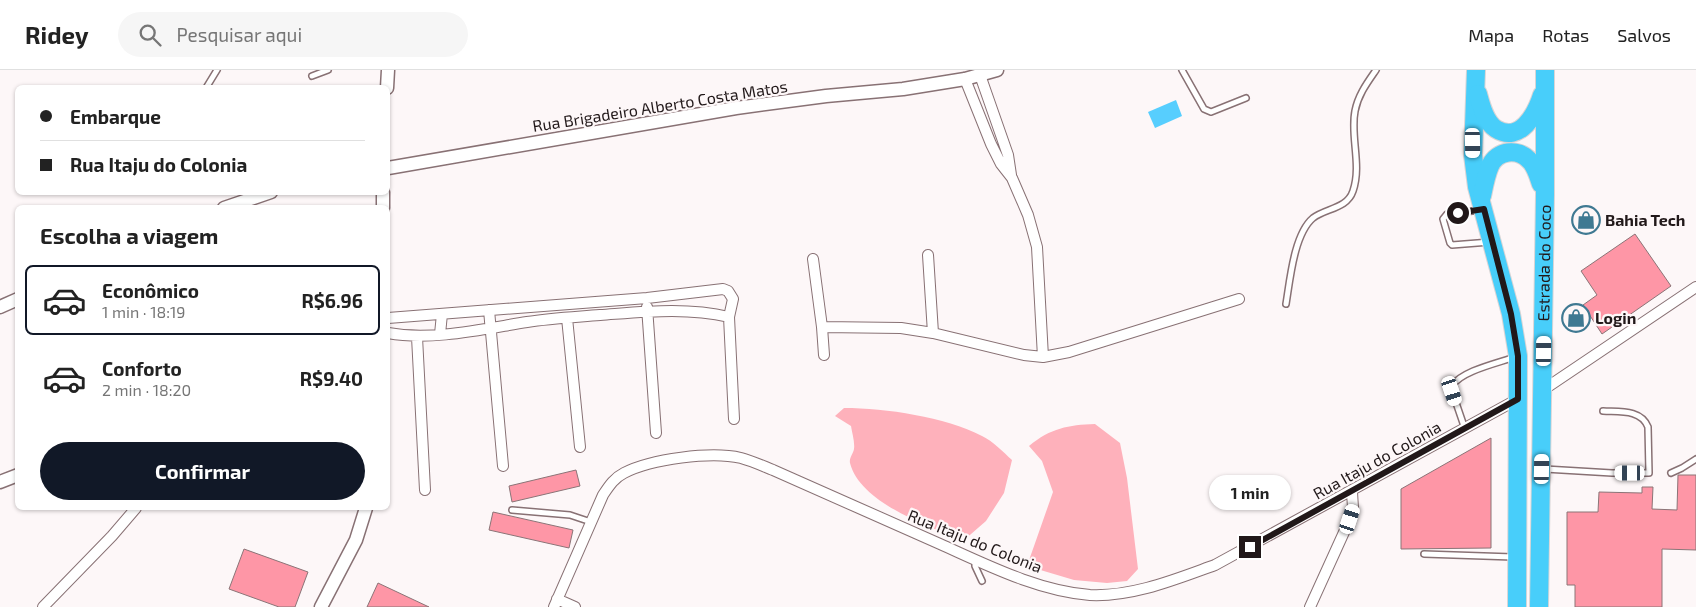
<!DOCTYPE html>
<html lang="pt">
<head>
<meta charset="utf-8">
<style>
  :root { --surface:#fff; --page:#f6f6f6; --text:#222; --muted:#767676; --line:#e0e0e0; --accent:#111827 }
  body { margin:0; font-family:"Exo 2",sans-serif; background:var(--page); color:var(--text); height:100vh; display:flex; flex-direction:column; font-size:19px; white-space:nowrap }
  * { box-sizing:border-box; margin:0 }
  p { font-size:16px; color:var(--muted) }
  .icon { flex:none; width:28px; height:28px; fill:none; stroke:currentColor; stroke-width:2; stroke-linecap:round; stroke-linejoin:round }
  .map { position:relative; flex:1; overflow:hidden }
  .panel { position:absolute; left:15px; top:135px; width:375px; height:305px; display:flex; flex-direction:column; background:var(--surface); border-radius:8px; box-shadow:0 1px 4px #0004 }
  .panel>* { flex:none }
  .top-card { position:absolute; left:15px; top:15px; width:375px; height:110px; border-radius:8px; box-shadow:0 1px 4px #0004; display:grid; align-content:center; height:110px; padding:0 25px; background:var(--surface) }
  .end { position:absolute; width:22px; height:22px; margin:-11px; border:6px solid #211819; background:#fff; box-shadow:0 0 0 2px #fff }
  .from { border-radius:50% }
  .bubble { position:absolute; height:35px; border-radius:18px; background:var(--surface); box-shadow:0 1px 4px #0004; font-size:16px; font-weight:700; line-height:35px; text-align:center }
  .car { position:absolute; width:15px; height:30px; margin:-15px -8px; border-radius:6px; box-shadow:0 0 4px 1px #0007; background:linear-gradient(#fff 24%,#345 0 40%,#fff 0 76%,#345 0 86%,#fff 0) }
  .top-card b { display:flex; align-items:center; gap:18px; height:48px; font-size:19px }
  .top-card b+b { border-top:1px solid var(--line) }
  .top-card i { width:12px; height:12px; background:var(--text) }
  ul { padding:0; list-style:none }
  li { display:flex; align-items:center; gap:15px; height:70px; margin:0 10px 8px; padding:0 15px; border:2px solid transparent; border-radius:8px }
  li div { flex:1 }
  li b { display:block; font-size:19px }
  li em { font-style:normal; font-weight:700 }
  li.active { border-color:var(--accent) }
  li>.icon { width:45px; height:45px; stroke-width:1.5 }
  h2 { padding:0 25px; font-size:22px; line-height:60px }
  .action { display:flex; gap:10px; margin-top:auto; padding:10px 25px }
  .action a { flex:1; height:58px; border-radius:30px; background:var(--accent); color:#fff; font-size:20px; font-weight:700; line-height:58px; text-align:center }
  header { display:flex; align-items:center; gap:30px; box-sizing:border-box; height:70px; padding:0 25px; background:var(--surface); border-bottom:1px solid var(--line) }
  header strong { font-size:24px }
  nav { display:flex; gap:28px; margin-inline-start:auto; font-size:18px }
  .search { width:350px; height:45px; background:var(--page); display:flex; align-items:center; gap:12px; box-sizing:border-box; padding:0 18px; border-radius:28px; color:var(--muted); font-size:19px }
  .map>svg:first-child { display:block }
</style>
</head>
<body>
<header>
<strong>Ridey</strong>
<div class="search"><svg class="icon" aria-label="search" viewBox="0 0 24 24"><circle cx="10" cy="10" r="6"/><path d="M15 15l6 6"/></svg>Pesquisar aqui</div>
<nav><a>Mapa</a><a>Rotas</a><a>Salvos</a></nav>
</header>
<div class="map">
<svg width="1696" height="537" viewBox="0 0 1696 537">
  <rect width="100%" height="100%" fill="#fdf7f8"/>
  <!-- green -->
  <path fill="#feb1bb" d="M844,338C886,338 945,347 982,366C993,371 1003,382 1012,390L1004,423L986,451L963,471C929,456 860,433 850,393C849,388 853,384 854,379C855,372 852,363 851,356L835,346Z
    M1095,354L1120,373L1127,408L1138,499L1127,511L1107,513L1074,510L1027,496L1053,422L1042,391L1029,376C1051,358 1068,355 1095,354Z"/>
  <!-- water -->
  <path fill="#57cefe" d="M1176,30L1182,46L1155,58L1148,42Z"/>
  <!-- building -->
  <path fill="#fe96a6" stroke="#8b7477" d="M1635,164L1671,216L1602,264L1583,235L1597,225L1581,201Z
    M1491,368V478L1401,479V419Z
    M576,400L580,416L512,432L509,416Z
    M1678,405H1696V480L1662,479V537H1575V515H1567V442H1598L1599,422L1642,423V417H1653L1652,439L1677,440Z
    M493,442L573,460L569,478L489,460Z
    M244,479L308,502L295,537H279L229,519Z
    M378,513L429,537H367Z"/>
  <g fill="none" stroke-linecap="round" stroke-linejoin="round">
    <defs>
      <path id="service" d="M1182,0L1204,39L1211,42L1246,28
        M312,6L328,0
        M206,18L217,0
        M1481,140L1447,144L1443,149L1450,173L1452,175L1490,172
        M1286,234C1290,210 1294,164 1313,148C1326,138 1347,139 1353,121C1362,95 1350,66 1355,41C1358,25 1367,13 1376,0
        M1465,359L1452,321V316C1461,301 1498,293 1515,287
        M1545,399L1612,403H1649L1648,357C1641,339 1619,342 1603,341
        M1671,403L1682,398L1696,389
        M512,440L570,445L591,452
        M1424,484L1513,487
        M975,490V496L982,511"/>
      <path id="minor" d="M980,5L1008,85L1011,105
        M965,9L991,74L1001,94L1012,108L1028,145L1037,177L1043,287
        M928,185L933,263
        M813,189L822,257L824,285
        M647,237L656,363
        M489,240L503,396
        M388,248L647,228L723,219L728,221L733,229L729,247L734,349
        M567,248L580,377
        M822,257L901,258L933,263L1024,285L1043,287L1069,282L1239,229
        M388,263C432,271 483,259 527,252C551,248 576,247 600,245C643,242 686,237 729,247
        M440,264L442,244
        M417,267L425,420
        M1543,320L1696,217
        M557,529L575,537
        M43,537L112,466L136,438
        M554,537L603,425C609,416 614,408 624,403C651,389 711,381 741,388C752,391 763,396 773,400C829,425 884,449 940,474C987,495 1038,521 1090,525C1133,527 1176,509 1215,495L1518,329
        M1310,537L1350,449L1353,438L1352,422"/>
      <path id="tertiary" d="M387,18L388,0
        M388,98L736,38L826,26L903,19L965,9L997,0
        M224,138L271,122
        M383,138V122
        M0,237L18,229
        M0,412L18,405
        M321,537L356,470L366,438"/>
      <g id="trunk">
        <path d="M1476,0L1473,85L1477,117L1511,244L1518,286L1517,537"/>
        <path d="M1478,24C1481,35 1485,52 1496,59C1520,74 1536,44 1542,25"/>
        <path d="M1482,126C1484,116 1486,105 1490,96C1497,80 1518,78 1529,90C1536,96 1538,106 1541,114"/>
        <path id="s1" d="M1539,537L1545,124V0"/>
      </g>
    </defs>
    <!-- service casing -->
    <use href="#service" stroke="#887174" stroke-width="8"/>
    <!-- minor casing -->
    <use href="#minor" stroke="#887174" stroke-width="12"/>
    <!-- tertiary casing -->
    <use href="#tertiary" stroke="#887174" stroke-width="15"/>
    <!-- trunk casing -->
    <use href="#trunk" stroke="#d7d5d6" stroke-width="20"/>
    <!-- service -->
    <use href="#service" stroke="#fff" stroke-width="5"/>
    <!-- minor -->
    <use href="#minor" stroke="#fff" stroke-width="10"/>
    <!-- tertiary -->
    <use href="#tertiary" stroke="#fff" stroke-width="12"/>
    <!-- trunk -->
    <use href="#trunk" stroke="#48cefa" stroke-width="18"/>
  </g>
  <g fill="none" stroke-linecap="round" stroke-linejoin="round">
    <!-- route -->
    <path stroke="#211819" stroke-width="6" d="M1250,477L1518,329V286L1511,244L1484,139L1458,143"/>
  </g>
  <!-- icons -->
  <defs>
    <symbol id="shop-ring" viewBox="-11 -11 22 22"><circle r="9.5" fill="#fdf7f8" stroke="#3f7992" stroke-width="1.5"/><path d="M-5-2.5h2.3a2.7 3.5 0 0 1 5.4 0H5L5.5 6h-11ZM-1.5-2.5h3a1.5 2.3 0 0 0-3 0Z" fill="#3f7992"/></symbol>
  </defs>
  <g fill-rule="evenodd">
    <use href="#shop-ring" x="1570" y="134" width="32" height="32"/>
    <use href="#shop-ring" x="1560" y="232" width="32" height="32"/>
  </g>
  <g text-anchor="middle" stroke-width="4.5" stroke-linejoin="round" paint-order="stroke">
    <!-- street labels -->
    <g font-size="16" fill="#211819" stroke="#fdf7f8">
      <text transform="translate(660 36) rotate(-9)" y="6">Rua Brigadeiro Alberto Costa Matos</text>
      <text dy="6" stroke="none"><textPath href="#s1" startOffset="344">Estrada do Coco</textPath></text>
      <text transform="translate(1377 390) rotate(-29)" y="6">Rua Itaju do Colonia</text>
      <text transform="translate(975 471) rotate(22)" y="6">Rua Itaju do Colonia</text>
    </g>
    <!-- poi labels -->
    <g font-size="16" font-weight="bold" fill="#211819" stroke="#fdf7f8" text-anchor="start">
      <text x="1605" y="156">Bahia Tech</text>
      <text x="1595" y="254">Login</text>
    </g>
  </g>
</svg>
<i class="end from" style="left:1458px;top:143px"></i>
<i class="end" style="left:1250px;top:477px"></i>
<div class="bubble" style="left:1209px;top:405px;width:82px">1 min</div>
<i class="car" style="left:1473px;top:73px;rotate:179deg"></i>
<i class="car" style="left:1544px;top:281px;rotate:1deg"></i>
<i class="car" style="left:1452px;top:321px;rotate:162deg"></i>
<i class="car" style="left:1542px;top:399px;rotate:1deg"></i>
<i class="car" style="left:1630px;top:403px;rotate:270deg"></i>
<i class="car" style="left:1350px;top:449px;rotate:18deg"></i>
<div class="top-card">
<b><i class="from"></i>Embarque</b>
<b><i></i>Rua Itaju do Colonia</b>
</div>
<section class="panel">
<h2>Escolha a viagem</h2>
<ul>
<li class="active"><svg class="icon" aria-label="car" viewBox="0 0 24 24"><path d="M5 17H2v-5l4-1 3-4h7l3 4 3 1v5h-3M9 17h6M6 11h13"/><circle cx="7" cy="17" r="2"/><circle cx="17" cy="17" r="2"/></svg><div><b>Econômico</b><p>1 min · 18:19</p></div><em>R$6.96</em></li>
<li><svg class="icon" aria-label="car" viewBox="0 0 24 24"><path d="M5 17H2v-5l4-1 3-4h7l3 4 3 1v5h-3M9 17h6M6 11h13"/><circle cx="7" cy="17" r="2"/><circle cx="17" cy="17" r="2"/></svg><div><b>Conforto</b><p>2 min · 18:20</p></div><em>R$9.40</em></li>
</ul>
<div class="action"><a>Confirmar</a></div>
</section>
</div>
</body>
</html>
